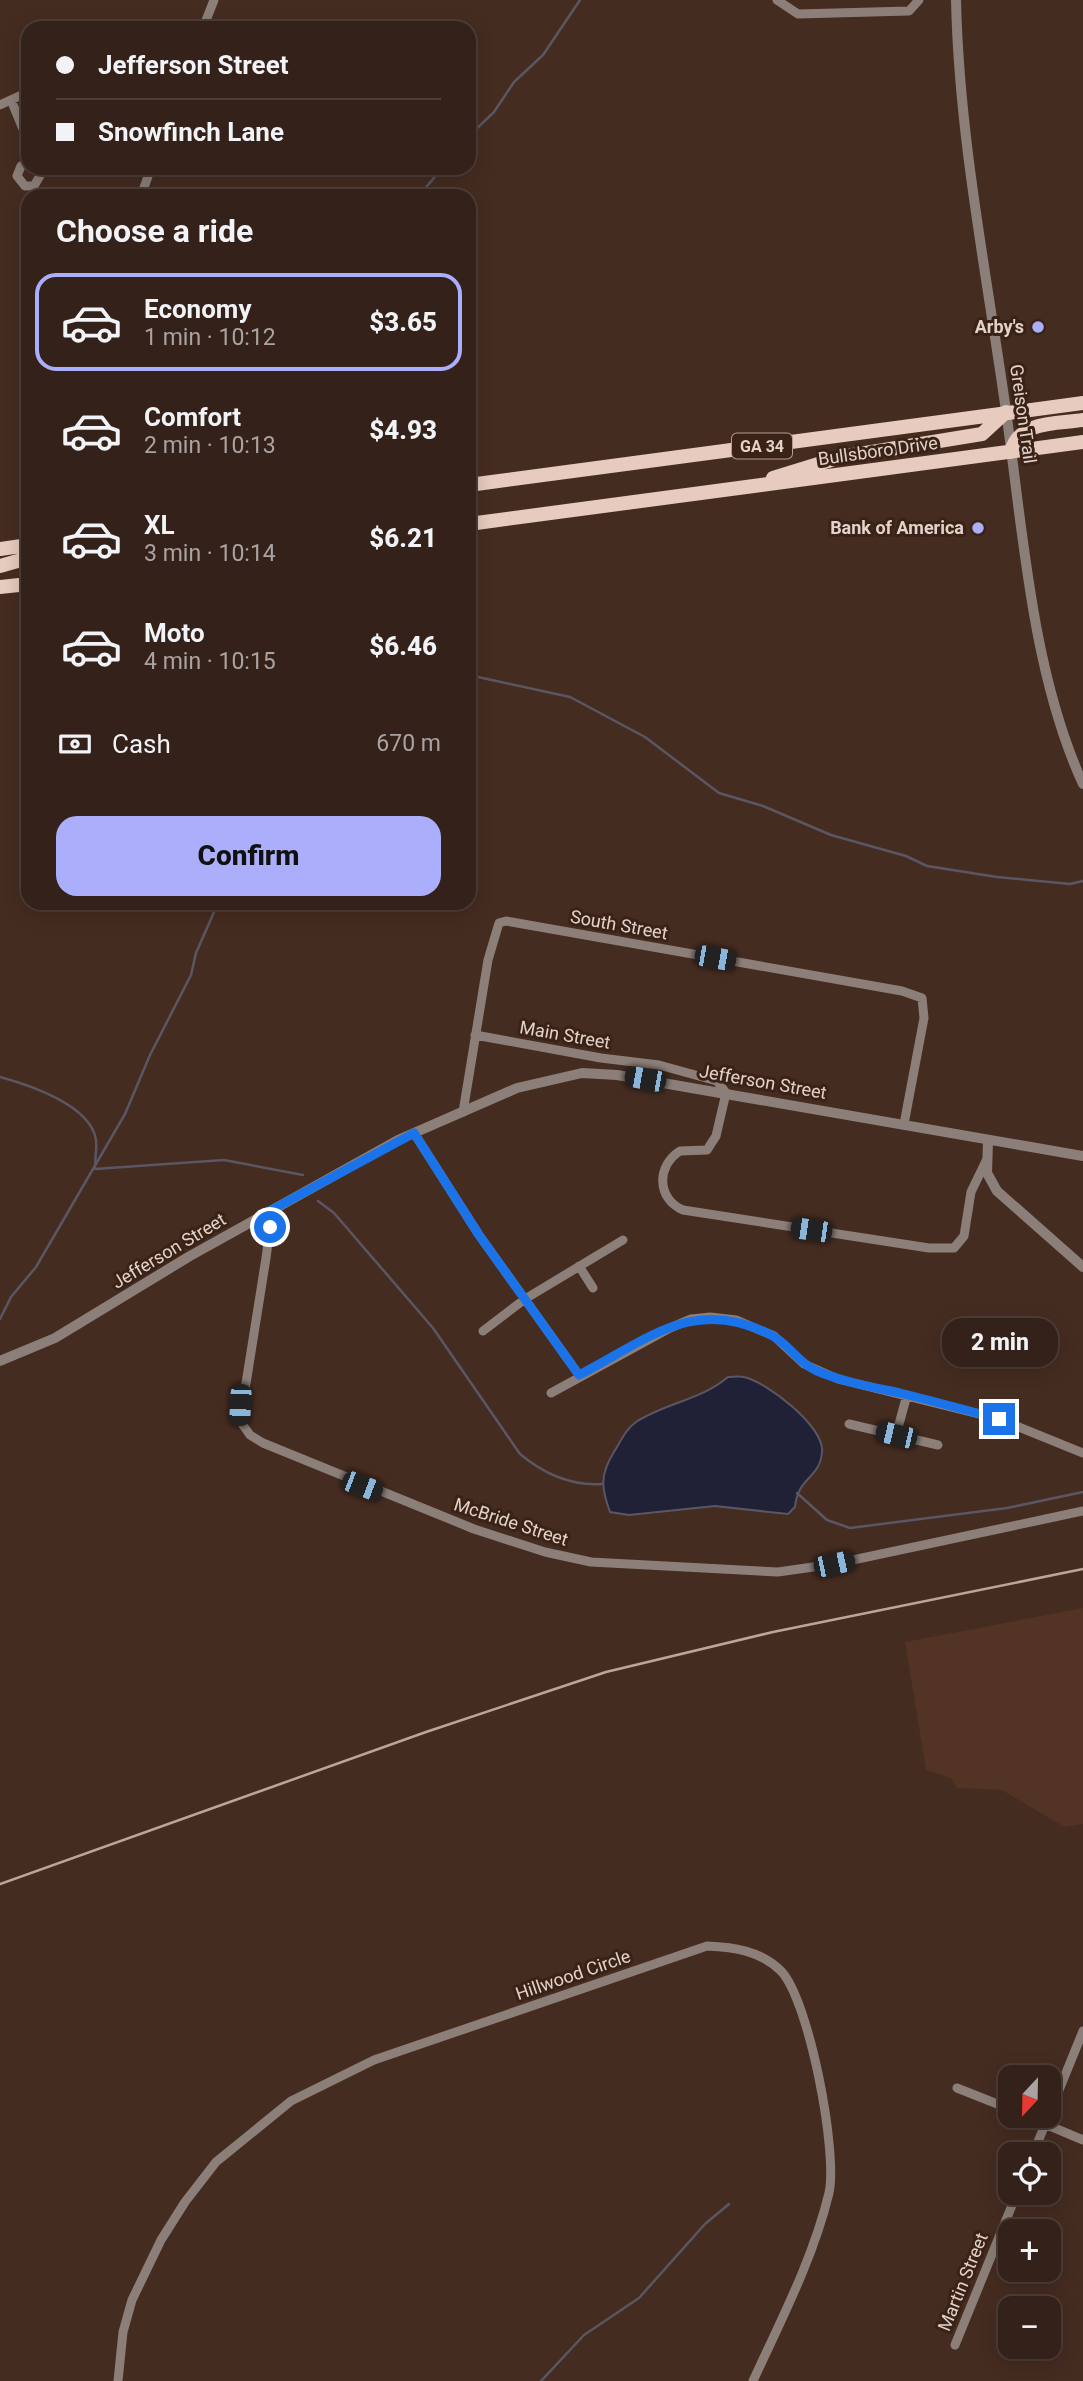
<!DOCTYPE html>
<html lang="en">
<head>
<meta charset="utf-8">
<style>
  :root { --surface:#342119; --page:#3f2e26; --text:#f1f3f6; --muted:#a9a3a2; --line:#4e3e38; --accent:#abaffb }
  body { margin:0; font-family:Roboto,sans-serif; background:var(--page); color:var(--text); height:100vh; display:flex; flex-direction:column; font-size:26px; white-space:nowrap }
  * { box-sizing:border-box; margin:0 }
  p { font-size:23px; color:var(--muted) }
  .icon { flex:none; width:38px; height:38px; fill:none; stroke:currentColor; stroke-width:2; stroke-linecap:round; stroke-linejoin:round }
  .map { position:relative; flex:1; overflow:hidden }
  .details { position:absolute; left:21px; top:189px; width:455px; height:721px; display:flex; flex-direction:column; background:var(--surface); border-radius:21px; box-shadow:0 4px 18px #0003,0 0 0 2px var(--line) }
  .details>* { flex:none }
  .guide { position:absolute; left:21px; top:21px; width:455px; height:154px; border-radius:21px; box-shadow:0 4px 18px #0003,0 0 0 2px var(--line); display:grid; align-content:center; height:154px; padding:0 35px; background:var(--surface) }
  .needle { width:46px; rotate:202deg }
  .buttons { position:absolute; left:998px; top:2065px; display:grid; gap:14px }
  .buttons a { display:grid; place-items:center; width:63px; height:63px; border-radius:14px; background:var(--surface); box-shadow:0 4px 18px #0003,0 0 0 2px var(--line); font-size:35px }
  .end { position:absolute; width:32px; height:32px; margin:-16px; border:9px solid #1a73e8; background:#fff; box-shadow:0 0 0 4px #fff }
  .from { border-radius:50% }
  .bubble { position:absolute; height:49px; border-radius:21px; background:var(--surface); box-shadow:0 4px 18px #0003,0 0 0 2px var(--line); font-size:23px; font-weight:800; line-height:49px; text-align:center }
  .car { position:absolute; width:21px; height:42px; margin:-21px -10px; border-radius:9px; box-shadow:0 0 5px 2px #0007; background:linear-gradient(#222 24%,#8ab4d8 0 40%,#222 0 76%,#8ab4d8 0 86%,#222 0) }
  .guide b { display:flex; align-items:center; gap:24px; height:66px; font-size:26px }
  .guide b+b { border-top:2px solid var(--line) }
  .guide i { width:18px; height:18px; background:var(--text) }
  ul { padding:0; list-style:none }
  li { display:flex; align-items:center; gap:21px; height:98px; margin:0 14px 10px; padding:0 21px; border:4px solid transparent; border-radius:21px }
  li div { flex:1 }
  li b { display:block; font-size:26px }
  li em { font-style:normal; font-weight:800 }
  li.current { border-color:var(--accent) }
  li>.icon { width:63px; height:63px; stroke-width:1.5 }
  h2 { padding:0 35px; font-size:32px; line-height:84px }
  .pay { display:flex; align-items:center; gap:18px; height:77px; padding:0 35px; font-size:26px }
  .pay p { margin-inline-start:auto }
  .action { display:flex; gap:14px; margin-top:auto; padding:14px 35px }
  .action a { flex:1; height:80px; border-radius:21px; background:var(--accent); color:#111; font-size:28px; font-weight:800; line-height:80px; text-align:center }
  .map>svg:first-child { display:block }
</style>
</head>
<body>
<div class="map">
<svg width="1083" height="2381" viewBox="0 0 1083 2381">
  <rect width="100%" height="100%" fill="#452c21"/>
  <!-- built -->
  <path fill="#523324" d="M1083,1608V1824L1064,1827L1002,1790L957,1788L951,1778L926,1770L905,1642Z"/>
  <!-- water -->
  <path fill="#202137" stroke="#5a5663" stroke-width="2" d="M728,1377C733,1377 740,1376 744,1377C767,1382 825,1427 822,1452C820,1479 798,1476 795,1507L788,1514L715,1506L629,1515L610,1512C601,1488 600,1474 614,1452C621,1441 625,1430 636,1422C665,1403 701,1400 728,1377Z"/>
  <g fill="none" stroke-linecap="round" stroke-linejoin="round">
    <!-- stream -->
    <path stroke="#5a5663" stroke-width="2.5" d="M469,136L494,112L514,82L543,55L580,0
      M419,196L442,168
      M469,675L570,697L645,737L719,793L763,806L831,835L906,856L927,866L997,877L1070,884L1083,881
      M0,1077C29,1085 91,1105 96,1140C97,1148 95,1159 95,1167
      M95,1169L224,1160L303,1175
      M318,1201L334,1213L433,1328L520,1454C544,1474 570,1486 602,1484
      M0,1319L11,1297L36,1267L125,1114L150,1055L191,975L196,953L218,903
      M797,1493L827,1520L850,1528L1007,1508L1083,1492
      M541,2381L584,2335L639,2298L705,2224L729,2204"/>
    <!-- minor -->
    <path stroke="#8c7f79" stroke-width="9" d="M777,0L798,14L909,11L919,0
      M203,28L214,0
      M11,100L28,141
      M0,105L28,92
      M28,163L21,166L17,176L25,186H34L41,174L38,168
      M141,196L151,168
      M475,1035L601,1058L659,1065L717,1081L726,1093L716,1136L707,1150L680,1151C656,1166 657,1199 683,1210L929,1248H954L964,1236L971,1192L986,1161
      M463,1112L488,960L499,923L506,921L902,991L922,998L924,1018L904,1124
      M414,1133L479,1235L579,1375
      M266,1214L270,1227L266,1258L240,1421L250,1435L263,1443L474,1529L545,1552L591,1562L778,1572L834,1564L1083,1511
      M579,1266L593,1288
      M483,1331L525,1299L623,1240
      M551,1393L670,1328L691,1319L710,1317L736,1320L774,1336L804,1364L838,1379L999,1419L1083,1453
      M849,1424L938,1445
      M896,1435L907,1395
      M957,2088L1010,2109
      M1026,2116L1083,2140
      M1033,2154L1083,2031
      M955,2345L1017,2193
      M118,2381L123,2332L132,2300L161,2240L185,2202L216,2162L291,2101L374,2060L707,1946C734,1947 761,1951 781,1971C809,2000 838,2152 829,2193C813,2259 781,2320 753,2381"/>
    <!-- tertiary -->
    <path stroke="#8c7f79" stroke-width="10" d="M956,0C959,138 987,275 1006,411C1023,532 1032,673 1083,784
      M988,1141L987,1173L997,1191L1083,1267
      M0,1361L55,1338L190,1256L398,1140L517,1088L582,1073L617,1075L1083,1156"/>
    <!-- primary -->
    <path stroke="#e6cbbe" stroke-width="14" d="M1011,452C1019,420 1057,424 1083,420
      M773,478L841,457L982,434L1006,412
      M469,485L1083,403
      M469,524L1083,442
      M0,549L28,545
      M0,566L28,558
      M0,587L28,584"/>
    <!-- rail -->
    <path stroke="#b9a69e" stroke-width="2.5" d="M0,1884L426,1732L606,1672L773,1632L1083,1569"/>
  </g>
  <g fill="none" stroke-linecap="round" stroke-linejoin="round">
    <!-- route -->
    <path stroke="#1a73e8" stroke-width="9" d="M270,1227L266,1213L414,1133L479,1235L579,1375C647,1340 694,1295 771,1335C789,1344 798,1363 817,1371C843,1382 872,1387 900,1393C933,1401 966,1410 999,1419"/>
  </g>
  <!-- markers -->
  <g fill="#abaffb" stroke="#3a2217" stroke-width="2.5">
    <circle cx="1038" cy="327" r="7"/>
    <circle cx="978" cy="528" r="7"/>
  </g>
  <g text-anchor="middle" stroke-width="6" stroke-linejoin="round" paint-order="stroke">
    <!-- shield labels -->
    <rect fill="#3a2217" stroke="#b09d94" stroke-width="2" x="732" y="433.5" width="60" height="25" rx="5"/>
    <g font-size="16" font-weight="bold" fill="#e2d2ca">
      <text x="762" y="452">GA 34</text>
    </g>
    <!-- poi labels -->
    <g font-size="18" font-weight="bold" fill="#e2d2ca" stroke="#3a2217" text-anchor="end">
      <text x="1024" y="333">Arby's</text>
      <text x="964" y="534">Bank of America</text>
    </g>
    <!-- street labels -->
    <g font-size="18" fill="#e2d2ca" stroke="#3a2217">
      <text transform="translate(1023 414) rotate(82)" y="6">Greison Trail</text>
      <text transform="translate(878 451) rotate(-8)" y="6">Bullsboro Drive</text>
      <text transform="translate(619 925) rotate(10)" y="6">South Street</text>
      <text transform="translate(565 1035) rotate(10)" y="6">Main Street</text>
      <text transform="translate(763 1082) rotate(10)" y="6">Jefferson Street</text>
      <text transform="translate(169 1251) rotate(-31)" y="6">Jefferson Street</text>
      <text transform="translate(511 1522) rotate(18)" y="6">McBride Street</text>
      <text transform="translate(573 1975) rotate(-19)" y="6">Hillwood Circle</text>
      <text transform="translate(963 2282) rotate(-68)" y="6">Martin Street</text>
    </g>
  </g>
</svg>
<div class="buttons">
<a><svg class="needle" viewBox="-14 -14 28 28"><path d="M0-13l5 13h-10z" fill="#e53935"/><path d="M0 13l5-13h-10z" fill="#a9a3a2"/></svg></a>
<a><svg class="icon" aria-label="locate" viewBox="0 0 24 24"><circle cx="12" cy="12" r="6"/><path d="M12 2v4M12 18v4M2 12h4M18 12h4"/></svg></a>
<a>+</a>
<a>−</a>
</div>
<i class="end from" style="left:270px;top:1227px"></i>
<i class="end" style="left:999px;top:1419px"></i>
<div class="bubble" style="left:942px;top:1318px;width:116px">2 min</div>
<i class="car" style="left:715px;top:958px;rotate:100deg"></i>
<i class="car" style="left:645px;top:1079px;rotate:280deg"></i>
<i class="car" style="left:811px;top:1230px;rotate:278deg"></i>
<i class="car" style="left:240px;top:1405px;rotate:183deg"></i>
<i class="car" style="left:896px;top:1435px;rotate:283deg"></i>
<i class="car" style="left:362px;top:1486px;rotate:111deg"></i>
<i class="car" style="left:834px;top:1564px;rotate:78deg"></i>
<div class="guide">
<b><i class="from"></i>Jefferson Street</b>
<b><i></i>Snowfinch Lane</b>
</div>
<section class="details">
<h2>Choose a ride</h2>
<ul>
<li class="current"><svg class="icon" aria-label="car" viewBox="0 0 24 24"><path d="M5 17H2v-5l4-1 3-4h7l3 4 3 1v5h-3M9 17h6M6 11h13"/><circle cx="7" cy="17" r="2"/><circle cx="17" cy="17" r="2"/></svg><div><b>Economy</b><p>1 min · 10:12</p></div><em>$3.65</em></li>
<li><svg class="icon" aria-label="car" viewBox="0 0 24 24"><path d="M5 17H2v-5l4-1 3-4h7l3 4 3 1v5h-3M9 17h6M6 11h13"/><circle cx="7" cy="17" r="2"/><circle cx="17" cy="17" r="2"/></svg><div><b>Comfort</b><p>2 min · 10:13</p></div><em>$4.93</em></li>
<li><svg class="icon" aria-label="car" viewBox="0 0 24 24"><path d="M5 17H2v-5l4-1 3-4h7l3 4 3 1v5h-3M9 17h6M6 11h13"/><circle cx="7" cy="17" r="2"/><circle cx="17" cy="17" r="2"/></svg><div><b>XL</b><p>3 min · 10:14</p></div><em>$6.21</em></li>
<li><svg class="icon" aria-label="car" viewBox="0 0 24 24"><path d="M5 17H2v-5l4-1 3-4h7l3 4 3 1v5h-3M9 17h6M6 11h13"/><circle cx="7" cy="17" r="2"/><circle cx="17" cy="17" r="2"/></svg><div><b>Moto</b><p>4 min · 10:15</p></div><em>$6.46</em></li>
</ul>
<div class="pay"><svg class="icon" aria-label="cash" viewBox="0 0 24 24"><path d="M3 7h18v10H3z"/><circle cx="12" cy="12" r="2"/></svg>Cash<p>670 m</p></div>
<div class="action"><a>Confirm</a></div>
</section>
</div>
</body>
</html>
